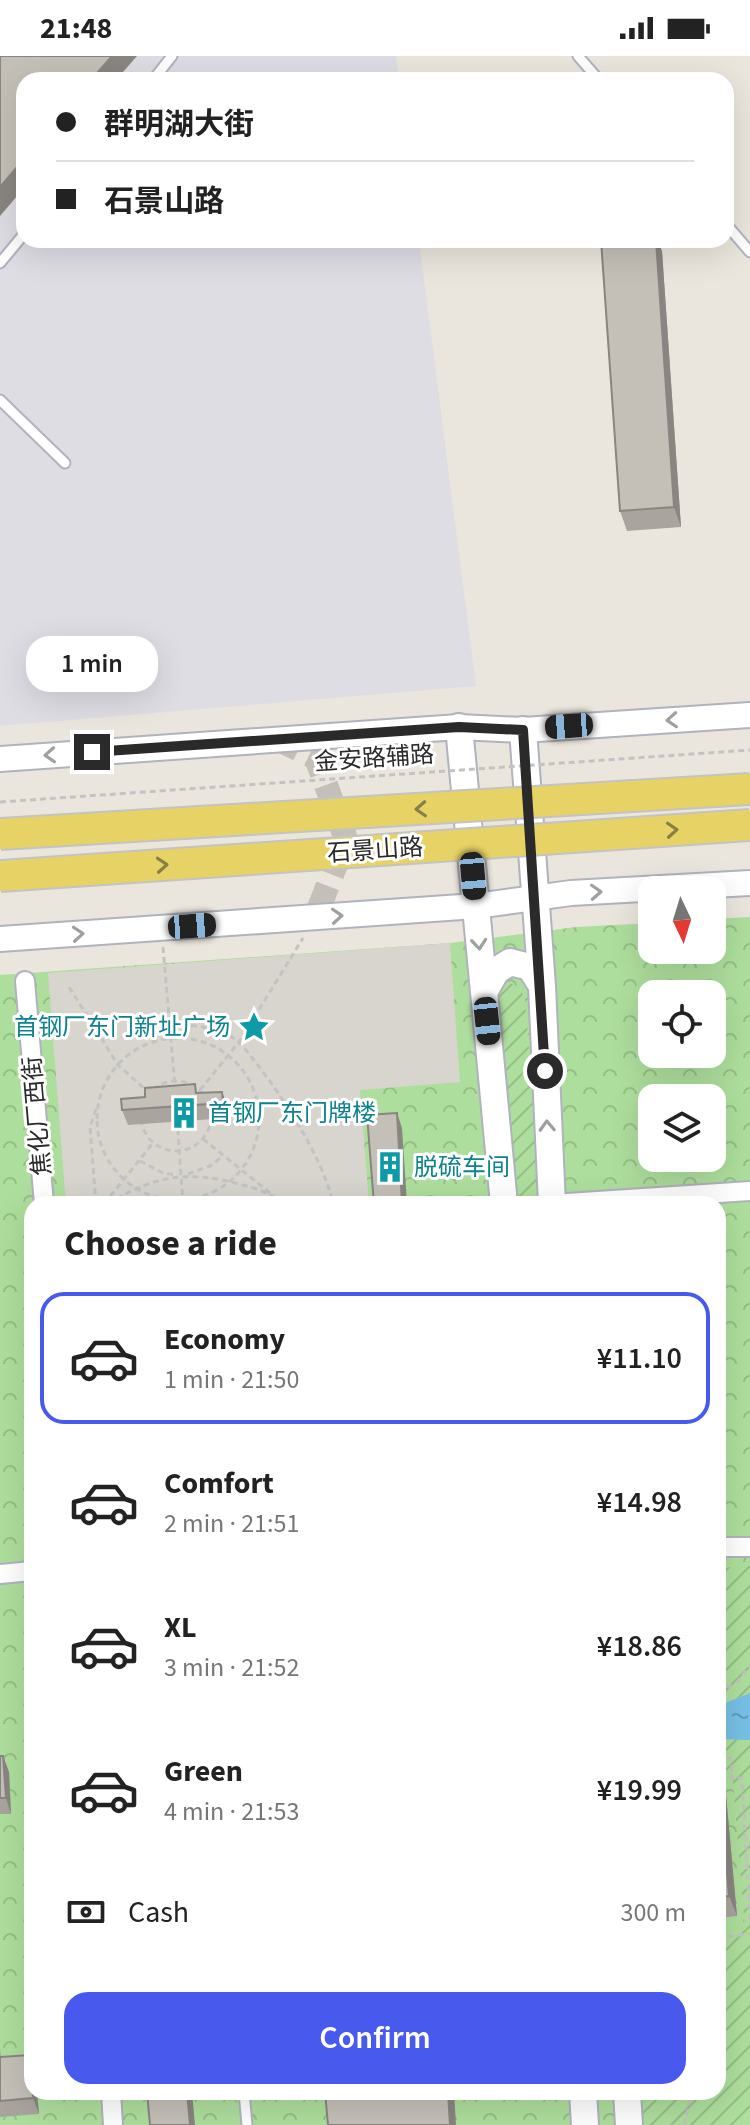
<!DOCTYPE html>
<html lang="en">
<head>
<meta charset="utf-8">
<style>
  :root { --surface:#fff; --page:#f2f2f2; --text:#222; --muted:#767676; --line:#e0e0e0; --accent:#485aed }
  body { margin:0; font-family:"Source Sans 3","Noto Sans SC",sans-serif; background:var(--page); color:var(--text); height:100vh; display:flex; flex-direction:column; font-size:30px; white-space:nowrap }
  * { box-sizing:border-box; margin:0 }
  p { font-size:26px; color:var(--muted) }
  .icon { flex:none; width:44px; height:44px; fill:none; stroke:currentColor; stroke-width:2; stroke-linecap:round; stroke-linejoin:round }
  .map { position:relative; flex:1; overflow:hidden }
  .side { position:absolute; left:24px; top:1140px; width:702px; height:904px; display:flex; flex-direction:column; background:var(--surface); border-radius:24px; box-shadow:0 8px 32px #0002 }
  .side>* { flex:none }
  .hud { position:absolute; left:16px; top:16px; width:718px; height:176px; border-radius:24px; box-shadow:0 8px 32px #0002; display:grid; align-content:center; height:176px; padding:0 40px; background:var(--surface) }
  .needle { width:52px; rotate:176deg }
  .buttons { position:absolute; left:638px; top:820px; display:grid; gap:16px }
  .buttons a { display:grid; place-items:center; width:88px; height:88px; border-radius:16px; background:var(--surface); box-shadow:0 8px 32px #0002; font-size:40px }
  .end { position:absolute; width:36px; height:36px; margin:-18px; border:10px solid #2a2a2a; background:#fff; box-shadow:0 0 0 4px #fff }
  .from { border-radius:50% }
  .bubble { position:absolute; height:56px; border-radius:24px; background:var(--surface); box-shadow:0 8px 32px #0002; font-size:26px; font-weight:600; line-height:56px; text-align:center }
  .car { position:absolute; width:24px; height:48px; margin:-24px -12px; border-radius:10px; box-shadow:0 0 6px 2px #0007; background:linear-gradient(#222 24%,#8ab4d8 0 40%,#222 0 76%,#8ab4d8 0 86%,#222 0) }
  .hud b { display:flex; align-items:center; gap:28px; height:76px; font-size:30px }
  .hud b+b { border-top:2px solid var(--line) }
  .hud i { width:20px; height:20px; background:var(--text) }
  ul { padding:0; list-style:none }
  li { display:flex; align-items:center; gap:24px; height:132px; margin:0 16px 12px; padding:0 24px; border:4px solid transparent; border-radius:24px }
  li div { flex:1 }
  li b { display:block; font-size:30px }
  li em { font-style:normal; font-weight:600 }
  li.active { border-color:var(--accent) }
  li>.icon { width:72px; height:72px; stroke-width:1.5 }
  h2 { padding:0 40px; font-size:36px; line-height:96px }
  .pay { display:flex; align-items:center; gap:20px; height:88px; padding:0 40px; font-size:30px }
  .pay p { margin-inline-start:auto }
  .button { display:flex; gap:16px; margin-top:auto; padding:16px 40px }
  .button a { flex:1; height:92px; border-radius:24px; background:var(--accent); color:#fff; font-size:32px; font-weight:600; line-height:92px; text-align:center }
  .status { display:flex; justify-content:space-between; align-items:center; height:56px; padding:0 40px; background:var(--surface); direction:ltr }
  .status svg { height:22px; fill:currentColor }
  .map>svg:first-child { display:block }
</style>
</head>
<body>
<div class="status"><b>21:48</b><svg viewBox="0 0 49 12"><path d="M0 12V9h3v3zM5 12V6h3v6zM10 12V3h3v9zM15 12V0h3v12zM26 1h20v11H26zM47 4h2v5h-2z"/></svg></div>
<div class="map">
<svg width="750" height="2069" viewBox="0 0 750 2069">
  <defs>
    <pattern id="park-crowns" width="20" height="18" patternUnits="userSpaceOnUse" patternTransform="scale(2)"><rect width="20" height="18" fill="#aede9d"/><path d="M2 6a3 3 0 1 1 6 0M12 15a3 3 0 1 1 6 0" fill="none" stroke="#96bf87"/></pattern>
    <pattern id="garden-furrows" width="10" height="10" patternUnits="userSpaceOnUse" patternTransform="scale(2)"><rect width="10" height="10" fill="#aede9d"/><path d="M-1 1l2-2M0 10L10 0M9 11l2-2" fill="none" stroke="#96bf87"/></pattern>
    <pattern id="water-ripples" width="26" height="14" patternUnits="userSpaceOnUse" patternTransform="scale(2)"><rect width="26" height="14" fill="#77c0e6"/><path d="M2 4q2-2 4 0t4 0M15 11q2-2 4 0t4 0" fill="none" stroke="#629cbb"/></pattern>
  </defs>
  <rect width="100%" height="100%" fill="#ebe6dd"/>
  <!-- industrial -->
  <path fill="#dfdde4" d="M0,0H396L399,24H24V184H419L476,630L0,670Z"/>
  <!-- park -->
  <path fill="url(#park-crowns)" fill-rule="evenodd" d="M750,861V2069H0V919L450,887L576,871L652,867V894H712V863ZM652,938H712V998H652ZM652,1042H712V1102H652ZM32,1148H718V2036H32Z"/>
  <!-- garden -->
  <path fill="url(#garden-furrows)" d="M509,927L520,931L525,945L542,1148H511L497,946L500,932Z
    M750,1510V1637L718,1650V1512Z
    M718,1683L750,1684V2050L748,2069H640L638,2036H718V1877L745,1874L732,1714H718Z"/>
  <!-- plaza -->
  <path fill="#d8d5cf" d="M450,887L460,1026L360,1034L369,1148H66L48,917Z"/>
  <!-- water -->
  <path fill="url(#water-ripples)" d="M750,1637V1684L718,1683V1650Z"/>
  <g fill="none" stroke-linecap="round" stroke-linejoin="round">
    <!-- tertiary-tunnel -->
    <path stroke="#c4c0b9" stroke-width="24" stroke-dasharray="24 12" stroke-linecap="butt" d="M277,683L316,702L346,783L315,862"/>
    <defs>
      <path id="service" d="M578,0L599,24
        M153,24L172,0
        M726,168L750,196
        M0,207L24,178
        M0,344L65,407
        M244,2036L247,2069"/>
      <path id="minor" d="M25,925L44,1148
        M552,1148L750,1135
        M718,1491H750
        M0,1518L32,1515
        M111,2036L113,2069"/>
      <path id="tertiary" d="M0,703L459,671L523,674L750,659
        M0,883L476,850L571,837L750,827"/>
      <path id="secondary" d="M459,671L504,1148
        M523,674L542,930L552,1148
        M484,936L496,915L510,906L530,911L542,930
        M583,2036L585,2069
        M627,2036L629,2069"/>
    </defs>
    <!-- service casing -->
    <use href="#service" stroke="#b0b2bd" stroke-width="13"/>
    <!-- minor casing -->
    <use href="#minor" stroke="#b0b2bd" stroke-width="22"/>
    <!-- tertiary casing -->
    <use href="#tertiary" stroke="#b0b2bd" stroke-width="28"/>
    <!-- secondary casing -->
    <use href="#secondary" stroke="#b0b2bd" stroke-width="30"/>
    <!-- path -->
    <path stroke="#c3c3c3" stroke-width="3" stroke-dasharray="6 4" stroke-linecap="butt" d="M163,891L175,1031
      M69,931L118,1009L146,1034
      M171,968C196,970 219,970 239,986C272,1024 323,1098 333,1148
      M97 1063a81 81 0 1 1 162 0a81 81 0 1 1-162 0Z
      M141 1060a35 35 0 1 1 70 0a35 35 0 1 1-70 0Z
      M200,1034L239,986L303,882
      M177,1063L183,1148
      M203,1083L274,1140
      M140,1105L163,1117L177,1119
      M188,1118L210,1110L223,1100
      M96,1148L90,1071L96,1053
      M104,1148L153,1087
      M108,1148C153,1120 187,1114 239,1128C255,1132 271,1137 284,1148
      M718,1636L737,1626L750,1610
      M718,1703L731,1702L732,1723L742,1722L750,1866
      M718,1881L750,1878
      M684,2069L692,2036"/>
    <!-- service -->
    <use href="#service" stroke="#fff" stroke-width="9"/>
    <!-- minor -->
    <use href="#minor" stroke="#fff" stroke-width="18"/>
    <!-- tertiary -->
    <use href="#tertiary" stroke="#fff" stroke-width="24"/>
    <!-- secondary -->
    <use href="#secondary" stroke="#fff" stroke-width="26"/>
    <defs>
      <path id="primary-bridge" d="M0,778L750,733
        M0,820L750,769"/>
    </defs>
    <!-- primary-bridge casing -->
    <use href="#primary-bridge" stroke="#c3c3c3" stroke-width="34" stroke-linecap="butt"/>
    <!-- path-bridge -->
    <path stroke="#c3c3c3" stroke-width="3" stroke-dasharray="6 4" stroke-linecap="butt" d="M0,746L750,694"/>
    <!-- primary-bridge -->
    <use href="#primary-bridge" stroke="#e7d266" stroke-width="30"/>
  </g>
  <!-- wall -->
  <path fill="#a9a59e" d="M662,195L681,471L627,475L620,455Z
    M222,1036L228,1051V1062L128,1069L122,1054L145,1041Z
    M0,1700H3L9,1716L11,1758H0Z
    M718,1702L724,1717L737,1860L718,1862Z
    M0,1992L1,2001L30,1999L32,2004V2036H37L39,2058L0,2061Z"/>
  <!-- shaded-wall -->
  <path fill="#898681" d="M112,0H137L116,24H91Z
    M24,103V132L0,160V131Z
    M656,184H658L662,195L681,471L674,451Z
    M222,1036L228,1051V1062L223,1047Z
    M397,1057L402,1072L407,1148H402Z
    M3,1700L9,1716L11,1758L6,1742Z
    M718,1702L724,1717L737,1860L729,1840L718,1717Z
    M33,2036H37L39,2058L33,2042Z
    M187,2036H192L195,2069H190Z
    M448,2036H454L456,2069H450Z"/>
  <!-- building -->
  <path fill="#c4c0b8" stroke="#898681" stroke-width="2" d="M0,0H112L91,24H24V103L0,131Z
    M601,184H656L674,451L620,455Z
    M195,1028L196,1037L222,1036L223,1047L122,1054L121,1043L145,1041V1032Z
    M397,1057L402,1148H374L367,1059Z
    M0,1700H3L6,1742H0Z
    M718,1717L729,1840L718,1841Z
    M30,1999L33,2042L0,2045V2001Z
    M147,2036H187L190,2069H150Z
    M325,2036H448L450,2069H328Z"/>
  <!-- one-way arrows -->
  <defs><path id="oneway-chevron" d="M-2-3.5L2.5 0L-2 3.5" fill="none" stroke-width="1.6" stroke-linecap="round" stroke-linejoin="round" transform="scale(2)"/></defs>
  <g stroke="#9f9f9f">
    <use href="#oneway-chevron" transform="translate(672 664) rotate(176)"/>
    <use href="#oneway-chevron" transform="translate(50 699) rotate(176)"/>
    <use href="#oneway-chevron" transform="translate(596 836) rotate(-3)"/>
    <use href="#oneway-chevron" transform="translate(337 860) rotate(-4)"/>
    <use href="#oneway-chevron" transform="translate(78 878) rotate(-4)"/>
    <use href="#oneway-chevron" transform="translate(479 888) rotate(85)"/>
    <use href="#oneway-chevron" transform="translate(547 1070) rotate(-92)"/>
  </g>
  <g stroke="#887e48">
    <use href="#oneway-chevron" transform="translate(421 753) rotate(177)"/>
    <use href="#oneway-chevron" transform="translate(672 774) rotate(-4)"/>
    <use href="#oneway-chevron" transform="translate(162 809) rotate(-4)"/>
  </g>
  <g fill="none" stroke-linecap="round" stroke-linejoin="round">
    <!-- route -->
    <path stroke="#2a2a2a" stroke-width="10" d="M92,696L459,671L523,674L545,1015"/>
  </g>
  <!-- icons -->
  <defs>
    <symbol id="sight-bare" viewBox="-9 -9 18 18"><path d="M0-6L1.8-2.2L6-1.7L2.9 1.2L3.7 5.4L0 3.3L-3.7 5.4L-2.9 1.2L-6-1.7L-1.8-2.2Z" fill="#0f9aa8" stroke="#fff" stroke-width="2.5" paint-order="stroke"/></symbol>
    <symbol id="building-bare" viewBox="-9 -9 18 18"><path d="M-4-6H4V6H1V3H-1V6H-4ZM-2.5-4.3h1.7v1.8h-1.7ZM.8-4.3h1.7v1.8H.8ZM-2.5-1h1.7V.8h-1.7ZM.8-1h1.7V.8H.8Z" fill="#0f9aa8" stroke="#fff" stroke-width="2.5" paint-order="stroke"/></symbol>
  </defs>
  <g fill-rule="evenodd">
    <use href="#sight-bare" x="232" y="949" width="44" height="44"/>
    <use href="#building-bare" x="162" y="1035" width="44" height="44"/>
    <use href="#building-bare" x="368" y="1089" width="44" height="44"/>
  </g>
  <g text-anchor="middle" stroke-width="6" stroke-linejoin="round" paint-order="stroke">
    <!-- street labels -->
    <g font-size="24" fill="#2a2a2a" stroke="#fff">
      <text transform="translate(374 702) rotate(-4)" y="8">金安路辅路</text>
      <text transform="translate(375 794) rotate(-4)" y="8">石景山路</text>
      <text transform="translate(37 1060) rotate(-95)" y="8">焦化厂西街</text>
    </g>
    <!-- culture labels -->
    <g font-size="24" fill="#0d838f" stroke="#fff" text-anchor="start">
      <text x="230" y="979" text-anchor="end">首钢厂东门新址广场</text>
      <text x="208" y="1065">首钢厂东门牌楼</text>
      <text x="414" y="1119">脱硫车间</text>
    </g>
  </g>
</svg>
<div class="buttons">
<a><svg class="needle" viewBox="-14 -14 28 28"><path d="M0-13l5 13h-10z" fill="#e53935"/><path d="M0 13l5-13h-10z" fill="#767676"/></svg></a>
<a><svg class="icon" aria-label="locate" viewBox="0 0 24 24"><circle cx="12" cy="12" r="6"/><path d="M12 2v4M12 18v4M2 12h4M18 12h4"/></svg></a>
<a><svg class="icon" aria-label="layers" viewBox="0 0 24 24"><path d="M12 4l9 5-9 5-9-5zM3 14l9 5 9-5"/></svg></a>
</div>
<i class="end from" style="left:545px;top:1015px"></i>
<i class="end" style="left:92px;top:696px"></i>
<div class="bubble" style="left:26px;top:580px;width:132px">1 min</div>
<i class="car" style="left:569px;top:670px;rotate:266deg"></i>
<i class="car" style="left:473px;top:820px;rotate:175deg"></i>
<i class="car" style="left:192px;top:870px;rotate:86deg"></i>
<i class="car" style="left:487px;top:965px;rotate:174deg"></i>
<div class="hud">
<b><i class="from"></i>群明湖大街</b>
<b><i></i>石景山路</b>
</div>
<section class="side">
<h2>Choose a ride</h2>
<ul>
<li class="active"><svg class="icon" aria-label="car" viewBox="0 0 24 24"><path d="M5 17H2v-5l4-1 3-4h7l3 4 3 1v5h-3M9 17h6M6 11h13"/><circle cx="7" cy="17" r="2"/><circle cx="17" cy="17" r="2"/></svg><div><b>Economy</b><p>1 min · 21:50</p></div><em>¥11.10</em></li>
<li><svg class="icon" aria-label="car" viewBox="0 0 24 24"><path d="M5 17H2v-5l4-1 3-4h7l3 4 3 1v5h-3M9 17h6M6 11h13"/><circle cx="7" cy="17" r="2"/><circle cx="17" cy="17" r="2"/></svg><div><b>Comfort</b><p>2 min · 21:51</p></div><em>¥14.98</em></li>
<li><svg class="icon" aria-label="car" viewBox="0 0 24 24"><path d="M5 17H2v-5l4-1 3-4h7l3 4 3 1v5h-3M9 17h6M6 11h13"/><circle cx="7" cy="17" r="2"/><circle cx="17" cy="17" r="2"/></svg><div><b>XL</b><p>3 min · 21:52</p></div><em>¥18.86</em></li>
<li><svg class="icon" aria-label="car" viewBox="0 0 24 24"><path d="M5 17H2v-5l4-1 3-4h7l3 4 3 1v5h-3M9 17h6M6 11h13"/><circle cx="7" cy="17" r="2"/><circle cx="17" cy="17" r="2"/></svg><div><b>Green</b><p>4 min · 21:53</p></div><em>¥19.99</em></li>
</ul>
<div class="pay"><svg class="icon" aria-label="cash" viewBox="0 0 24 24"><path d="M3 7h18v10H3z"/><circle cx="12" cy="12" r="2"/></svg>Cash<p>300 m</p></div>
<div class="button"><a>Confirm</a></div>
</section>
</div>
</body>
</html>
